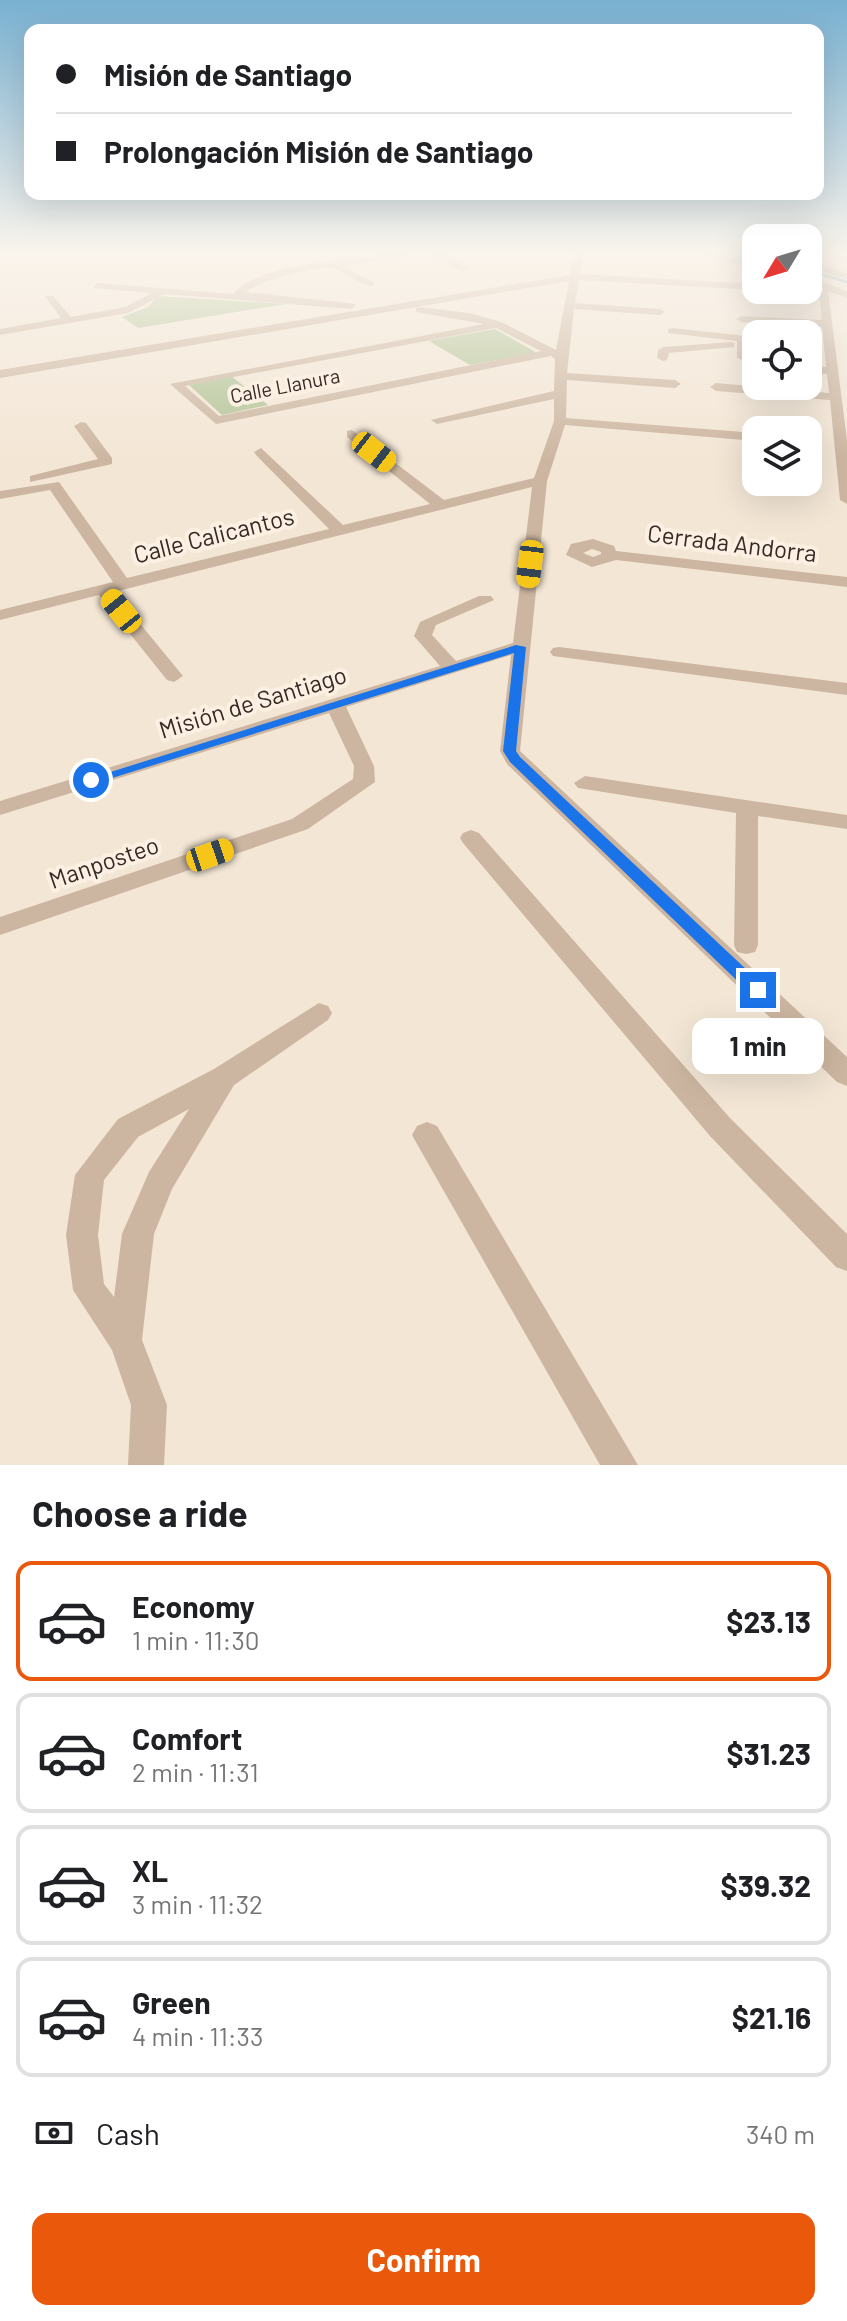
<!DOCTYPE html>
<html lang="en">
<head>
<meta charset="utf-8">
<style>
  :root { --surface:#fff; --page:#f6f6f6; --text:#202124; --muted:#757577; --line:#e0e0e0; --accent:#ea580c }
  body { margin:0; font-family:Barlow,sans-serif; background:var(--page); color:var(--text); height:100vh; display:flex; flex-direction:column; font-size:30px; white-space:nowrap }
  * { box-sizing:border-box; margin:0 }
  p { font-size:26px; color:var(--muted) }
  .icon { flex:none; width:44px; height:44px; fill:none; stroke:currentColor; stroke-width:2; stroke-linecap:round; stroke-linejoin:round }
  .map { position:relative; height:1465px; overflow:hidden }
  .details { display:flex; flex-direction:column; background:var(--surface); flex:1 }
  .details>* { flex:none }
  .top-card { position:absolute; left:24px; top:24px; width:800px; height:176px; border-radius:16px; box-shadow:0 8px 32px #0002; display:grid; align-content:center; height:176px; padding:0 32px; background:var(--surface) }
  .needle { width:52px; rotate:232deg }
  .controls { position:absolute; left:742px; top:224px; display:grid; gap:16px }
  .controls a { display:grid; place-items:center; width:80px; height:80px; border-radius:16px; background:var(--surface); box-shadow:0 8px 32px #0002; font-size:40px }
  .end { position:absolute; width:36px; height:36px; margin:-18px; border:10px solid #1a73e8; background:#fff; box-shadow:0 0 0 4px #fff }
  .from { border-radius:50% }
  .bubble { position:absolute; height:56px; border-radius:16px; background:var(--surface); box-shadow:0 8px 32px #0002; font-size:26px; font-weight:700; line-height:56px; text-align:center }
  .car { position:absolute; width:24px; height:48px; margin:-24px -12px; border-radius:10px; box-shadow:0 0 6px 2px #0007; background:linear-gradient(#f5c518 24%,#345 0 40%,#f5c518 0 76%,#345 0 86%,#f5c518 0) }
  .top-card b { display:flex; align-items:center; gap:28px; height:76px; font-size:30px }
  .top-card b+b { border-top:2px solid var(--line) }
  .top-card i { width:20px; height:20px; background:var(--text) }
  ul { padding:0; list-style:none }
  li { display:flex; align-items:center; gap:24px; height:120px; margin:0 16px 12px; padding:0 16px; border:4px solid var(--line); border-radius:16px }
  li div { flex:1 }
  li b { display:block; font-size:30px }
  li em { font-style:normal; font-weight:700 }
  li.active { border-color:var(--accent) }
  li>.icon { width:72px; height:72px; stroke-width:1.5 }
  h2 { padding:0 32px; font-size:36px; line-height:96px }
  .pay { display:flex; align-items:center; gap:20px; height:88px; padding:0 32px; font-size:30px }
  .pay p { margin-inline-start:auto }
  .primary-button { display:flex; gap:16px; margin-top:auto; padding:16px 32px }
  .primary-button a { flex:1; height:92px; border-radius:16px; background:var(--accent); color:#fff; font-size:32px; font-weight:700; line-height:92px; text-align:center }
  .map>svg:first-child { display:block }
</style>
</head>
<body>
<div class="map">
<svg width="847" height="1465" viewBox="0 0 847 1465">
  <rect width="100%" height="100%" fill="#f3e6d5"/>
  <!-- green -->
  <path fill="#b1c395" d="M158,296L286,304L138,328L122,317L148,307Z
    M495,329L537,353L470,365L429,341Z
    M231,376L268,405L222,415L189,385Z"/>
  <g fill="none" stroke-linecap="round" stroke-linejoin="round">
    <!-- stream -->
    <path stroke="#72adb2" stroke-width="3" d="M734,255L756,260
      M808,270L847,282"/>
    <!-- minor -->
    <path fill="#ccb6a1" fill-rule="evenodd" d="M383,255H406L343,267L373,282V286C358,286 347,271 332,268C315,265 259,281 246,292L356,304L352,309L165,294L128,313L0,335V329L61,318L45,296H53L71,317L125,307L152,293L93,288L97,283L234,294C255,264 347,260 383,255Z
      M432,255H444L470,269L462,271Z
      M573,255H583L580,274L756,284V290L579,280L575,303L660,309L665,312L660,315L574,309L567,373L675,380L681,384L675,388L567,380L566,418L756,433V441L565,425L547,481L520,751L847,1057V1086L837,1082L507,764L500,751L511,655L346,707L374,766L375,782L308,829L0,935V917L292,819L353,779L354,766L329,713L0,815V801L440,666L414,636L420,622L479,596H491L494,600L436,625L432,635L456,661L513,643L532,487L114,592L183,676L174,682L167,680L99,595L0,620V610L113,582L50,490L0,499V491L59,482L127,578L329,529L256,455L254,452L261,448L343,525L430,504L347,437V431L352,430L444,500L534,478L554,421V399L437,424L431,420L554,391L555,359L551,356L216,424L170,384L484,324L416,312V308L420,307L469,313L501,322L556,350L569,281L0,378V370L570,275ZM496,328L541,351L219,416L185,386Z
      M704,255H720L756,263V269Z
      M808,261L847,273V279L808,267Z
      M808,276L847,291V298L828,291L847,440V504L840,500L830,400L716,391L710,387L716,383L829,393L827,374L808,373V365L826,367L822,327L741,322L736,319L741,316L822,320L819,292L824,289L808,282Z
      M672,328L747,336V354L756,358V365L737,358V341L668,333V329Z
      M730,342L734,343V347L669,353L667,360L663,361L657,358L658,350L664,347Z
      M81,422L86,423L112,458V464L30,482V476L98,459L74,426Z
      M808,437L816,439V445H808Z
      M593,539L614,546L616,551L847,577V587L616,560L592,567L566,555L571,544ZM592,549L601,552V554L593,557L583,553Z
      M559,647L847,683V695L553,656L550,652L553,648Z
      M585,776L847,815V829L758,816V945L755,952L746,954L737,952L734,945L736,813L578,788L574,783Z
      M471,830L479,833L730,1118L847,1234V1271L836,1267L710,1136L463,843L460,838L463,833Z
      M319,1003L328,1006L332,1013L328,1020L234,1085L172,1189L154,1234L142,1340L167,1405L164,1465H128L131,1405L112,1350L73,1290L66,1235L75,1175L118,1119L214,1069ZM189,1109L149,1172L122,1234L114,1297L104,1284L98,1235L104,1180L138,1137Z
      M427,1122L437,1126L638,1465H600L417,1144L412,1135L417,1126Z"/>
  </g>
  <!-- sky -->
  <linearGradient id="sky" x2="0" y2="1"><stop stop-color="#79b1d2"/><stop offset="0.55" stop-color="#faf4ec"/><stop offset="1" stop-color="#faf4ec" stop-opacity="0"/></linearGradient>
  <rect width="847" height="460" fill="url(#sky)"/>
  <!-- route -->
  <path fill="#1a73e8" d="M516,645L526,647L516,751L520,757L764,986V995H752L510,762L503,751L514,653L96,783L85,780Z"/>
  <g text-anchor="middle" stroke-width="8" stroke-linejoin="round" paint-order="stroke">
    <!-- far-street labels -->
    <g font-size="20" fill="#352a24" stroke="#fbf0e2">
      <text transform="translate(285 386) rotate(-11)" y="7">Calle Llanura</text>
    </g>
    <!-- street labels -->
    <g font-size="24" fill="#352a24" stroke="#fbf0e2">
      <text transform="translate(214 536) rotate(-14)" y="8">Calle Calicantos</text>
      <text transform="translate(732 544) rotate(7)" y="8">Cerrada Andorra</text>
      <text transform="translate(253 703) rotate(-17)" y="8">Misión de Santiago</text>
      <text transform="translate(104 863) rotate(-19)" y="8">Manposteo</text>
    </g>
  </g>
</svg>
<div class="controls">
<a><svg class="needle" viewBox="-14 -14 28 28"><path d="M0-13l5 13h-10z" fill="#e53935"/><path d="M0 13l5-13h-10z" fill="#757577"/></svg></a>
<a><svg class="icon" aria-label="locate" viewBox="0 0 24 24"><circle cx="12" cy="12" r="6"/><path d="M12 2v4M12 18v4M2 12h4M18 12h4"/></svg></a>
<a><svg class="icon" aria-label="layers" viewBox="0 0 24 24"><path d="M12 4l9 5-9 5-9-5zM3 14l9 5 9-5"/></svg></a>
</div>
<i class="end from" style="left:91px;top:780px"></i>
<i class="end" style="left:758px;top:990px"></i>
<div class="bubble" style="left:692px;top:1018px;width:132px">1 min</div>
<i class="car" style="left:374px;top:452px;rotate:128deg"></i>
<i class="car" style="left:530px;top:564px;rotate:187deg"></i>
<i class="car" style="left:121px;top:611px;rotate:321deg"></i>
<i class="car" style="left:210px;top:855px;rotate:71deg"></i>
<div class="top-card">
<b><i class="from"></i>Misión de Santiago</b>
<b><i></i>Prolongación Misión de Santiago</b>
</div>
</div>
<section class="details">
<h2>Choose a ride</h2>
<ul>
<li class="active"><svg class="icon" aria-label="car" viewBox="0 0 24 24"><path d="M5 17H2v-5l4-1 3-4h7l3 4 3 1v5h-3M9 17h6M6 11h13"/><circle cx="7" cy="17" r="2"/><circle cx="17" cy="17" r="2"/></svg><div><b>Economy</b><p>1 min · 11:30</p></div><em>$23.13</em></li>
<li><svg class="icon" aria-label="car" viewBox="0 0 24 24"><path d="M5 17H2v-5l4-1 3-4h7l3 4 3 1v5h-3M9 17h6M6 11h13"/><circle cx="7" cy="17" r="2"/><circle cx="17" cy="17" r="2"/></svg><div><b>Comfort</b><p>2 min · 11:31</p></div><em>$31.23</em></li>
<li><svg class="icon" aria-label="car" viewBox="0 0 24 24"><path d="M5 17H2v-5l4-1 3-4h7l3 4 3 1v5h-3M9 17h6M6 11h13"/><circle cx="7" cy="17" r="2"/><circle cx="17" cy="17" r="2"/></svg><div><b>XL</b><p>3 min · 11:32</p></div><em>$39.32</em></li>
<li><svg class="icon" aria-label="car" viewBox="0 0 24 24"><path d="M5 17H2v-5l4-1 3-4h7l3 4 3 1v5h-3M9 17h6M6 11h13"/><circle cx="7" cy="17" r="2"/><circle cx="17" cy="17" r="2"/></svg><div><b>Green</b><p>4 min · 11:33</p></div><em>$21.16</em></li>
</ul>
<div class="pay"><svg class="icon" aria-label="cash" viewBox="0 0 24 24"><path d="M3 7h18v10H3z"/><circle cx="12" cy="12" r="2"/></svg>Cash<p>340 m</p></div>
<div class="primary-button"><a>Confirm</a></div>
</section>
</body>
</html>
